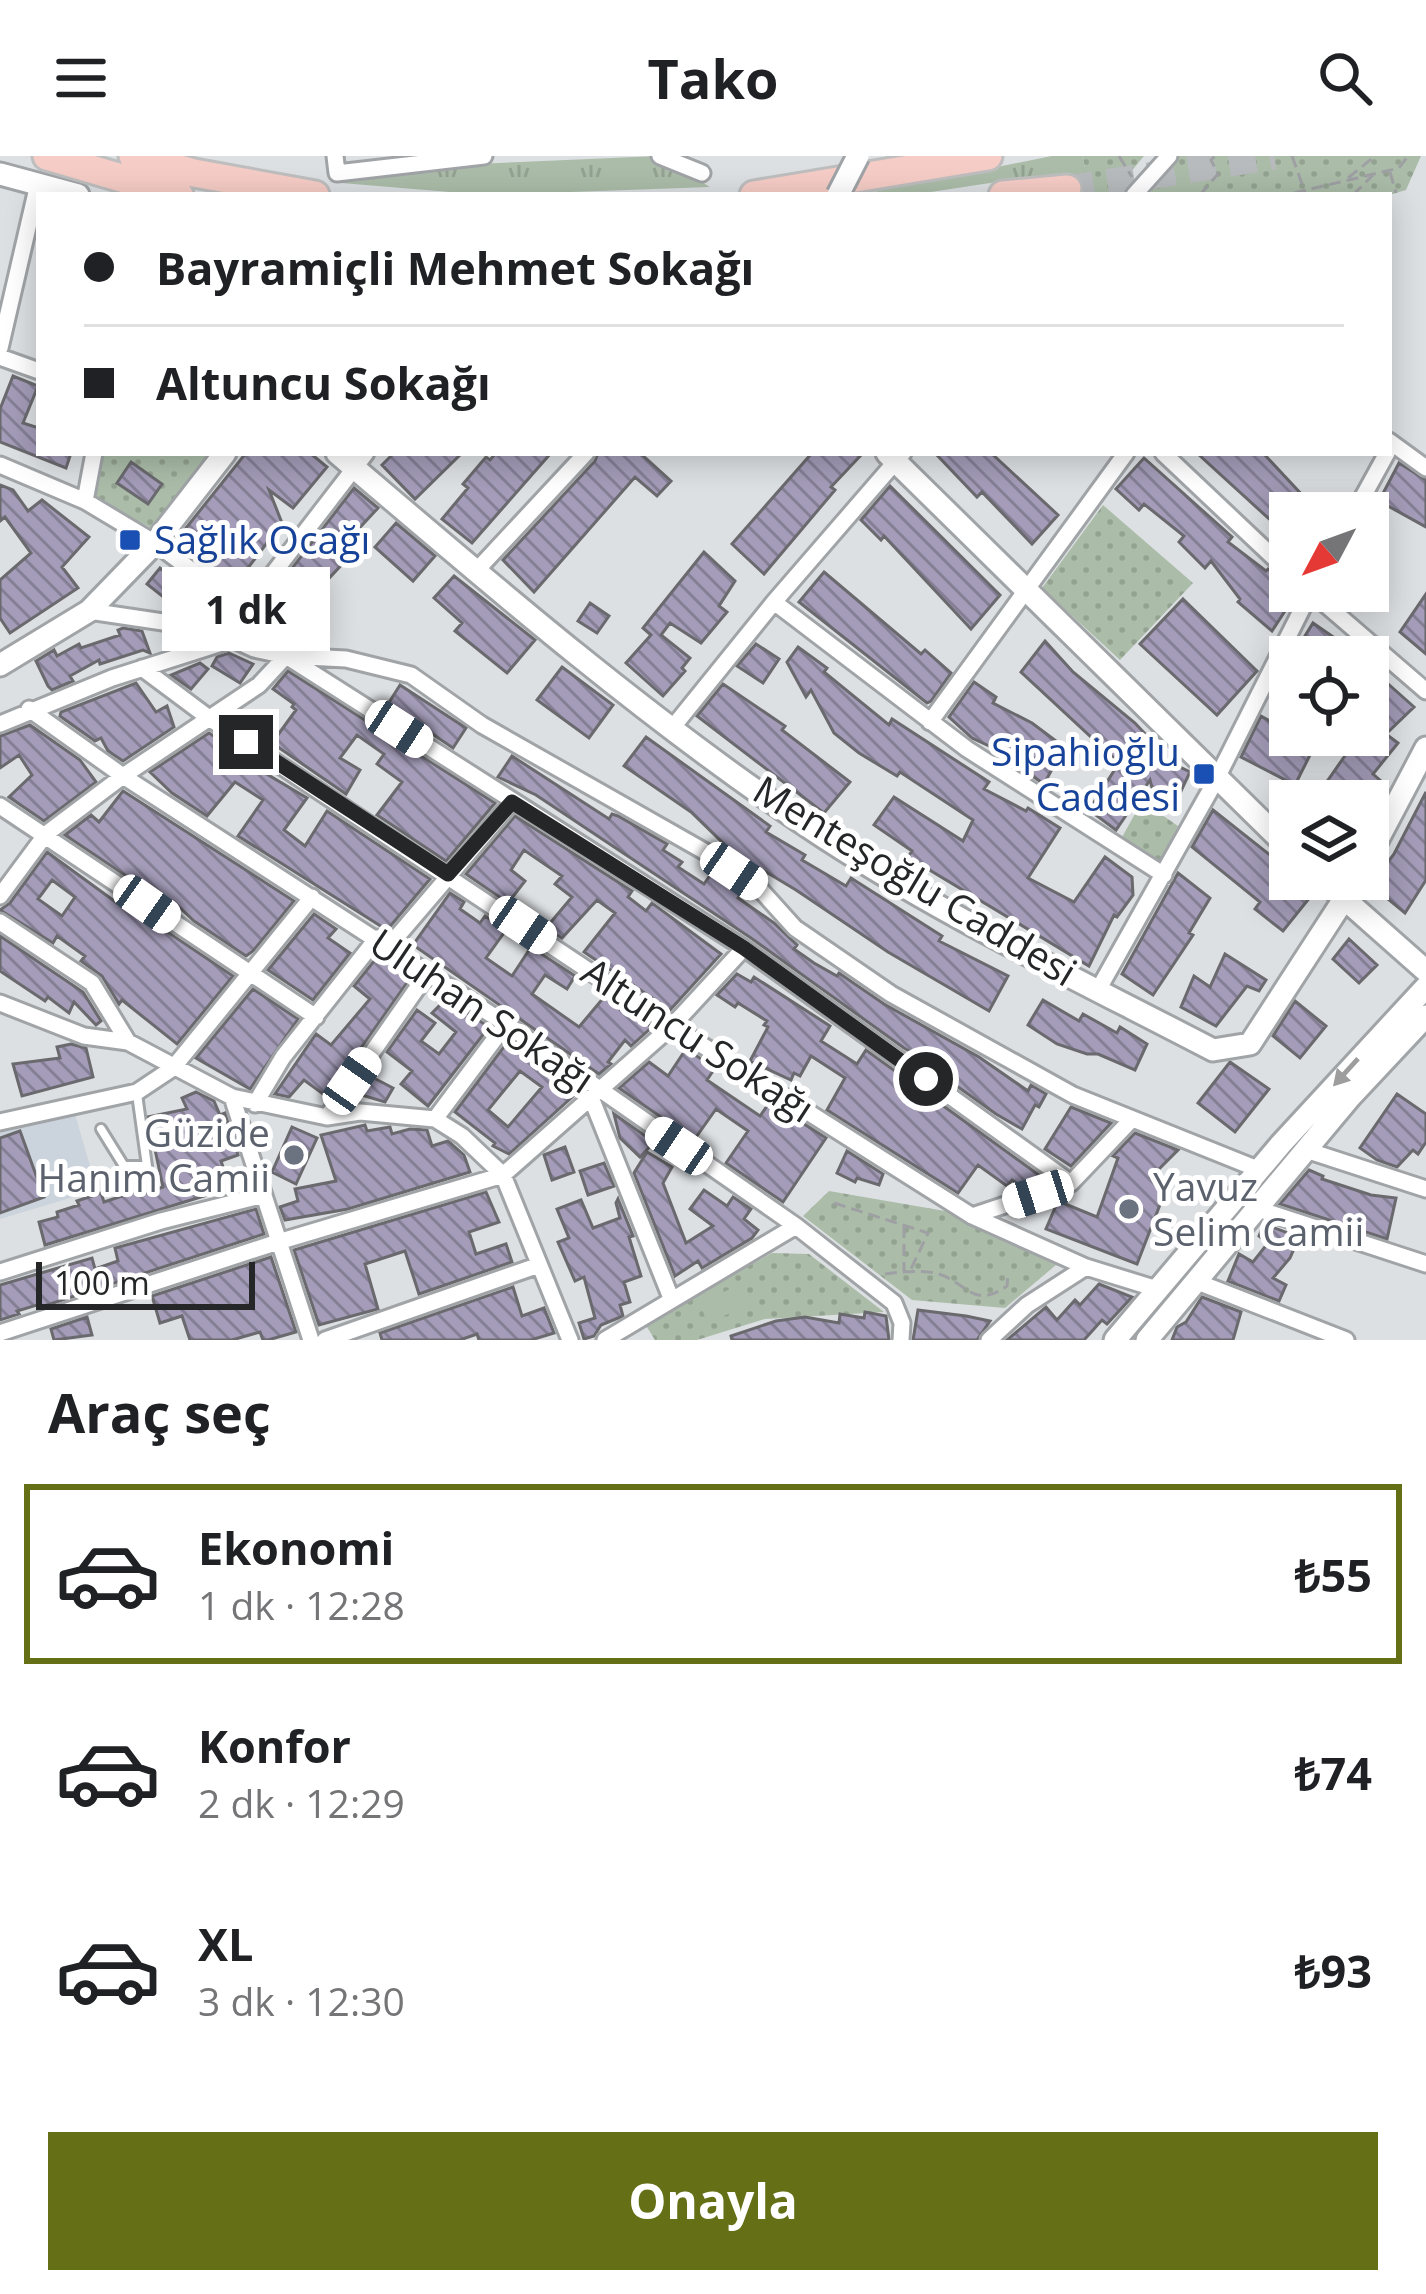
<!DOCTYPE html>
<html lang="tr">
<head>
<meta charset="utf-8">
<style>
  :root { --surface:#fff; --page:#f2f2f2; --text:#202124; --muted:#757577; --line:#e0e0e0; --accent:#656f16 }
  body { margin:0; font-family:"Open Sans",sans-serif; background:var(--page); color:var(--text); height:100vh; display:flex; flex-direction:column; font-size:45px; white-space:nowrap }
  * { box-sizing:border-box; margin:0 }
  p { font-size:39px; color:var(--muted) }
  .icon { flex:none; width:66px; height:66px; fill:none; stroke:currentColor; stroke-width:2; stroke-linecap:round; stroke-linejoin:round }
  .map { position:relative; height:1184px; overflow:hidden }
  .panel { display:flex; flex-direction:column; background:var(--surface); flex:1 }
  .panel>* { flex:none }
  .guide { position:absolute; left:36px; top:36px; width:1356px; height:264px; border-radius:0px; box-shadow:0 6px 30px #0003; display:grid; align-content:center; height:264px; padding:0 48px; background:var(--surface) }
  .needle { width:78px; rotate:229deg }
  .controls { position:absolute; left:1269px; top:336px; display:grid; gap:24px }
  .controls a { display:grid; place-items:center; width:120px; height:120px; border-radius:0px; background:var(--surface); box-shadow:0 6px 30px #0003; font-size:60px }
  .scale { position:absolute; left:36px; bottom:30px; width:219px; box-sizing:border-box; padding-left:12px; border:6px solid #252627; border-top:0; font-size:33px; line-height:42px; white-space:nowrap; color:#252627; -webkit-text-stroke:9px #fff; paint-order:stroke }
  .end { position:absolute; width:54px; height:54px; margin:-27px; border:15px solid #252627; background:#fff; box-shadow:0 0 0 6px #fff }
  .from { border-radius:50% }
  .bubble { position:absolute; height:84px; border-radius:0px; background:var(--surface); box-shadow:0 6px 30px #0003; font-size:39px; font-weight:700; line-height:84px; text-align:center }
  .car { position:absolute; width:36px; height:72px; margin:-36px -18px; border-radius:15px; box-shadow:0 0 9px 3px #0007; background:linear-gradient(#fff 24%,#345 0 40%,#fff 0 76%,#345 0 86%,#fff 0) }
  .guide b { display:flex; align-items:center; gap:42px; height:114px; font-size:45px }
  .guide b+b { border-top:3px solid var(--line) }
  .guide i { width:30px; height:30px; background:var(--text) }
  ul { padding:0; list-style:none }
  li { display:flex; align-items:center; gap:36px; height:180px; margin:0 24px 18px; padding:0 24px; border:6px solid transparent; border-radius:0px }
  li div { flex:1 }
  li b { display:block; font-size:45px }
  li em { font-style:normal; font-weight:700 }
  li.on { border-color:var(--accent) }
  li>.icon { width:108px; height:108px; stroke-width:1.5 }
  h2 { padding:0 48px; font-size:54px; line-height:144px }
  .button { display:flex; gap:24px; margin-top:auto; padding:24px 48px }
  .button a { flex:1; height:138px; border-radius:0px; background:var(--accent); color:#fff; font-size:48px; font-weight:700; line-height:138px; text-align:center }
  header { display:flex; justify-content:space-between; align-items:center; height:156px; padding:0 48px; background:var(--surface); font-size:54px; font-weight:700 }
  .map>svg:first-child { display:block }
</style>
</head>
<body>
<header><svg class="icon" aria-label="menu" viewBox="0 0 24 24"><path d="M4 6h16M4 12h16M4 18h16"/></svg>Tako<svg class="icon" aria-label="search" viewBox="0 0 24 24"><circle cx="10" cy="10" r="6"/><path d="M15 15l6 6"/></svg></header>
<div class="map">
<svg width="1426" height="1184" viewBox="0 0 1426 1184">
  <defs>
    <pattern id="grass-tufts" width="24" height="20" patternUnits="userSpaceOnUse" patternTransform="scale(3)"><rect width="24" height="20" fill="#abbda9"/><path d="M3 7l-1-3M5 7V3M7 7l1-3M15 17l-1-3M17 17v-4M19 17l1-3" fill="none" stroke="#93a291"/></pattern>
    <pattern id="park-dots" width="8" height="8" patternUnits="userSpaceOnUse" patternTransform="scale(3)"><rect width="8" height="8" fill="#abbda9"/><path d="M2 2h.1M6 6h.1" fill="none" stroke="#93a291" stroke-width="1.8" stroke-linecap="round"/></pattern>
    <pattern id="building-back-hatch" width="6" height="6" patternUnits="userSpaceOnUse" patternTransform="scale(3)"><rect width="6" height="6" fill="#a49cb8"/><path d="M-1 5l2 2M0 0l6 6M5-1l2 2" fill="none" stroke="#857f96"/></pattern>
  </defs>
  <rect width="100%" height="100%" fill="#dde0e3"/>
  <!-- built -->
  <path fill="#cbd4dc" d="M75,958L97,1034L0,1063V977Z"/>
  <!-- grass -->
  <path fill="url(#grass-tufts)" d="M658,0L710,31L486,39L329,26L454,9Z
    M1052,0H1082L1092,39H1064L1061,26L1036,20L911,39H858Z"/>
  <!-- park -->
  <path fill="url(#park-dots)" d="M1082,0H1144L1112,39H1092Z
    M1176,0H1421L1406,34L1389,39H1150L1157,21Z
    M96,297H209L153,373L84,336Z
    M1103,349L1193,427L1120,504L1042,432Z
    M1142,645L1178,670L1158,708L1121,683Z
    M829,1035L945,1055L1056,1109L1005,1152L912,1144L803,1060Z
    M772,1097L809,1098L884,1156L765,1163L697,1184H655L645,1168Z"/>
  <!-- pitch -->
  <path fill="#abbda9" d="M1198,1L1216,18L1196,39H1175L1168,33Z
    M739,1129L748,1149L708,1167L699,1147Z"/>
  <!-- building -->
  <path fill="url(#building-back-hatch)" stroke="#6a696d" stroke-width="3" fill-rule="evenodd" d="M13,220L38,230L23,267L39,272V297H71L66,312L0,286V253Z
    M246,297H310L327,311L293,352L269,334L282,367L235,429L178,382Z
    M394,297H462L415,343L382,309Z
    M496,297H551L472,387L442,363L468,332L463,328L486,301L490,304Z
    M598,297H640L671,325L657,340L635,321L534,436L503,404L595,305Z
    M812,297H863L831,331L835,334L764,418L732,388Z
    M935,297H991L1058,359L1032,388L982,336L977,341Z
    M1197,297H1263L1319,357H1290V382Z
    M1144,302L1232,381L1228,386L1266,415L1268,413L1296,438L1272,475L1238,446L1240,443L1211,405L1205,412L1179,386L1184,380L1144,348L1139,354L1116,333Z
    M131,306L162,328L148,348L117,327Z
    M1399,307L1426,324V371L1379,345Z
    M0,329L13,334L28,355L42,344L89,381L62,411L78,432L10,477L0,462V424L31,397L5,361L0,365Z
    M890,330L1000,439L971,473L884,380L881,384L861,364Z
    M354,332L378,352L338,395L347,403L302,451L279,429Z
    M396,367L435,400L413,425L375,391Z
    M704,396L735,425L719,450L727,456L701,487L670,467L661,479L690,502L682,512L685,515L663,540L626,507L651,479L643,472Z
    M160,412L212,447L202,460L171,447L147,428Z
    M824,416L921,498L925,494L951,517L931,545L927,547L799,446Z
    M454,420L535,484L507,517L455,475L462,467L434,442Z
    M1426,438V498L1400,476Z
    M1183,443L1257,515L1217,559L1140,488Z
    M590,447L609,460L597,477L578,465Z
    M1313,467L1342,487L1344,483L1362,501H1292Z
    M123,472L142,475L150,497L143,494L100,508L99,504L70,520L73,525L52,534L48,530L36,505L54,494L57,500L79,488L81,492L120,479L118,474Z
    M1045,485L1073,516L1135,567L1164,598L1161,602L1190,616L1173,652L1167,656L1157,651L1150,624L1116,674L1089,654L1119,607L1021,516Z
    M756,488L779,503L763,527L737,510Z
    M798,491L827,512L824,516L889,569L892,563L989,626L984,633L1026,655L1028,652L1060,672L1028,722L1074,746L1105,701L1132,721L1133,739L1117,761L1114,759L1089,810L908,701L912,695L874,669L894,641L963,685L973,664L900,616L897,620L859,597L834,577L811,534L806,541L787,506Z
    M229,497L253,508L240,527L212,510L217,501Z
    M200,507L208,513L191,533L171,519Z
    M1368,510L1414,551L1386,578L1398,587L1373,618L1382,626L1366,645H1348L1326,627L1351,591L1346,586L1351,579H1368Z
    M562,511L613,549L589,582L537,544Z
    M288,515L495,647L446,705L377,659L402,626L377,608L384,598L357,579L340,602L360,614L346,638L272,587L296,554L292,551L294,548L273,533Z
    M974,526L996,541L993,547L1032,567L1064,591L1044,628L1012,606L1015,602L972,582L949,561Z
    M136,527L156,556L167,550L174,571L123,605L108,595L101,582L95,585L60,560L61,556Z
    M723,528L785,570L782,574L850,626L824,657L697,560Z
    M400,529L466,572L453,592L388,548Z
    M1261,560L1282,572L1279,578L1311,597L1295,629L1241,601Z
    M30,569L80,604L96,626L44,665L9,641L32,619L19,599L0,612V580Z
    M209,577L252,605L250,608L307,642L284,674L305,690L327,655L430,723L387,774L238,680L263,644L235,626L207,660L172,637L150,616Z
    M646,581L770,670L766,676L805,699L802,704L846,730L851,722L942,780L939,785L1008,820L989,855L888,796L796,734L758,711L755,715L726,695L728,692L691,656L624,610Z
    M512,600L609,663L612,658L618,660L667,688L663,694L682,706L678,711L704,728L713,715L742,735L738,742L774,767L797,789L794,793L814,807L837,820L839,817L884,848L979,901L1028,935L1031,929L1046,938L1039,951L1035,949L1022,973L996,958L937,916L941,911L918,895L916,899L904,892L751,782L536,639L498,621Z
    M123,635L294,745L253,795L246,800L194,765L174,746L171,750L65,679L91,659L99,666Z
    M1426,636V724L1405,757L1371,729L1394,698Z
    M1213,654L1280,707L1276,712L1311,740L1283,775L1255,753L1260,746L1192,691Z
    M515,660L632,735L628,741L646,755L652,747L721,798L670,854L584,796L615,757L597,744L562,782L546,772L572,741L555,728L562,720L524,694L511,714L525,725L508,747L466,718Z
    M47,696L117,747L120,744L233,820L177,888L122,844L119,848L102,820L81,805L85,800L57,780L53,787L0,754L10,747ZM52,724L75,741L62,760L38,743Z
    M1178,717L1210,742L1189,777L1193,779L1153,839L1122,818Z
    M450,737L464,746L460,753L480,767L485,760L506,774L486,802L512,820L531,791L575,820L567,833L545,819L532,838L579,871L605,840L652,871L631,890L625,884L608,906L611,908L599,918L413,789Z
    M314,758L336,773L328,782L350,797L313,844L268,814Z
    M0,780L83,836L101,865L96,869L74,846L69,857L48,841L45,845L0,815Z
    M1349,783L1377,809L1359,827L1333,803Z
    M1225,798L1266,824L1259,835L1247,830L1216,870L1181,851L1194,820L1210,831Z
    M378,800L411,821L337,926L333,924L323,938L304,924L289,941L275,938L316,878L331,889L370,843L354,830Z
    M737,818L751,826L754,821L830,870L821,885L857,908L866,894L1039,1019L1034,1027L1022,1031L1012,1024L1007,1030L978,1009L958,1037L827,954L845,922L811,900L800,920L794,917L791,924L750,905L768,871L764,869L767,865L738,847L735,851L717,839Z
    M253,833L298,863L250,933L196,902Z
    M446,843L489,871L428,950L401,928L412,915L387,896L417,854L435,867L421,885L439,898L456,876L432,857Z
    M1043,844L1079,865L1083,858L1117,877L1120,871L1147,888L1135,914L1098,898H1087L1057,888L1028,869Z
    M1295,845L1326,870L1300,902L1273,880Z
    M509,884L580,934L509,998L493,990L495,987L455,956ZM520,915L542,931L508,971L488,954Z
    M71,888L86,892L93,921L22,940L13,908L60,902L57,891Z
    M686,893L715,912L707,924L760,960L770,946L826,982L783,1046L726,1007L748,975L716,953L694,984L619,932L649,906L668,920Z
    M1230,906L1269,933L1235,976L1198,947Z
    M370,920L393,932L385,946L358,938Z
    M196,936L214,945L220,959L225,957L238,999L221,1005L230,1032L45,1089L39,1066L58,1061L57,1056L79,1049L77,1045L101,1037L104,1046L140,1034L141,1039L163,1031L148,961L187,953L182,942Z
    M1397,938L1426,958V986L1418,998L1413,994L1397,1011L1377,1004L1360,992Z
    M1071,951L1111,967L1071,1010L1045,993Z
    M614,958L654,986L640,1001L620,982Z
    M365,969L367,975L390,971L392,978L410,973L427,974L432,990L448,985L464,999L470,1016L348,1053L285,1064L280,1051L298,1045L295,1033L336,1025L321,979Z
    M292,971L317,982L296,1028L272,1016Z
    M20,975L44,1041L0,1057V982Z
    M1135,977L1178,994L1151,1021L1168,1028L1137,1108L1046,1073L1058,1045L1097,1061L1118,1002L1113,1000Z
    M565,991L574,1016L552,1024L544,999Z
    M847,995L883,1018L879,1029L857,1022L855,1026L837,1017Z
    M647,996L672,1011L663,1027L686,1087L713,1070L690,1053L704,1034L727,1050L733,1041L751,1053L744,1063L758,1074L752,1082L702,1112L698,1105L675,1120L634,1017Z
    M604,1007L614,1030L588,1039L580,1015Z
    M1309,1014L1323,1020L1322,1023L1371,1039L1396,1042L1387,1083L1280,1048Z
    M486,1036L499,1066L469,1076L476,1098L506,1088L512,1106L419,1138L405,1095L365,1108L378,1153L319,1169L294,1094Z
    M618,1043L633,1080L629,1081L641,1120L624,1126L630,1146L620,1149L623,1160L601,1169L594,1180L584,1183L579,1167L595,1162L584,1121L575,1125L558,1086L569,1082L557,1053L581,1044L593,1072L620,1062L616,1047Z
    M256,1053L264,1078L41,1151L40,1148L17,1155L19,1158L0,1164V1129L92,1102L95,1113L118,1105L115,1092Z
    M1264,1068L1299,1081L1290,1102L1273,1122L1286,1129L1279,1145L1228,1125L1239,1098L1253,1106L1268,1087L1259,1080Z
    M271,1101L296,1176L268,1184H263L260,1176L232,1184H190L182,1160L160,1167L152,1140Z
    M1099,1128L1132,1141L1107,1168L1102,1164L1084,1184H1007L1046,1151L1057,1164L1075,1144L1080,1149Z
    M513,1131L522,1160L544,1152L554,1177L531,1184H479L477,1178L460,1184H382L380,1177Z
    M1202,1141L1241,1156L1233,1184H1172L1177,1171L1186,1166Z
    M918,1154L966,1160L990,1165L977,1184H913Z
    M865,1156L886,1160L889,1184H732L731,1180L776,1165L805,1161L839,1167L840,1158L864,1162Z
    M87,1161L92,1179L54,1184L51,1173Z"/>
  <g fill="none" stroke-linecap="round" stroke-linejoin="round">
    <!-- trunk-tunnel -->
    <path stroke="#b8bbbd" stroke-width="27" stroke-dasharray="27 14" stroke-linecap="butt" d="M1067,33L1274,0"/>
    <defs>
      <path id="service" d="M101,973L124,1010H147L137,938"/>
      <path id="minor" d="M335,0L337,17L484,0
        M660,0L702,17
        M1134,39L1169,0
        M0,192L38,28
        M0,201L39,215
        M1389,285L1426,312
        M1163,297L1290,417
        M0,309L85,345L155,387L245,454
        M85,345L94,297
        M1354,357L1387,297
        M477,414L586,297
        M1310,435L1426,535
        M774,446L967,593L1164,719
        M89,455L210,473L254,493L286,500L346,503L411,519L482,569L709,698L758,731L795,772L891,838L1073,939L1260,1014
        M234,483L245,454L366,297
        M142,512L209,562L672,870L972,1060L1086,1111L1157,1133
        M29,553L123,620L506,868L796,1070L894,1147L902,1167L901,1184
        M930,566L1126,297
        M0,568L112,522L234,483
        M673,571L774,446L903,297
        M0,650L316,861
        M0,740L46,678L123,620L259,529L286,500L744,792L1071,1027
        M0,766L92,827L128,886L232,941L327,961L360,956L435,963L462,980L503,1019L570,1184
        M389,790L512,646
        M1098,834L1216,624L1311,435
        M0,847L84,880L128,886
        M232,941L311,1184
        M592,944L671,1142
        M255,948L283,901L377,782
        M327,961L427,818
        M435,963L506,868
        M0,966L137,936L173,912L312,741
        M1306,994L1426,1033
        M1258,1053L1426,1108
        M972,1060L1071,1027L1132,963
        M0,1116L161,1065L264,1039
        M1195,1125L1346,1184
        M0,1177L278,1086L503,1019L672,870L744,792
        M325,1184L539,1109
        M605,1184L796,1070
        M989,1184L1027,1149L1086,1111"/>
      <path id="tertiary" d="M0,18L78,39
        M337,297C488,426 642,559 807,670C935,756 1077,823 1213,894L1250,888L1357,723
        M887,297L1290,693
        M0,509L89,455L155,387L225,297
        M1368,702L1426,592
        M1322,723L1426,815"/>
      <path id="secondary" d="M1115,1184L1281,988L1426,831
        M1147,1184L1350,941L1426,860"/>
      <path id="trunk" d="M47,0L179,39
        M133,0L194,17L315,39
        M754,39L988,0
        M1003,39L1067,33"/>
    </defs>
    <!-- service casing -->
    <use href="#service" stroke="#a1a4a7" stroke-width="14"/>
    <!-- minor casing -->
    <use href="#minor" stroke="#a1a4a7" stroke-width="21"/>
    <!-- tertiary casing -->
    <use href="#tertiary" stroke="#a1a4a7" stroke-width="27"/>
    <!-- secondary casing -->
    <use href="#secondary" stroke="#a1a4a7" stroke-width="27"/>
    <!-- trunk casing -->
    <use href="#trunk" stroke="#bebebe" stroke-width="33"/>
    <!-- path -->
    <path stroke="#9ea0a3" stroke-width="3" stroke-dasharray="12 6" stroke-linecap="butt" d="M1119,0L1132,21
      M1292,0L1306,39
      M1390,16L1396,37
      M1348,22L1375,0
      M1294,37L1399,12L1408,0
      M1200,39L1218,18L1211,4L1215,0
      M1353,39L1373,19
      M834,1047L928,1077L910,1115
      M904,1070V1115
      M885,1118C899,1116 920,1114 935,1117C966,1124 972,1155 1007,1130L1008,1117"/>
    <!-- service -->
    <use href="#service" stroke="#fff" stroke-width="8"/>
    <!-- minor -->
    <use href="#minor" stroke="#fff" stroke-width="15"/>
    <!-- tertiary -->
    <use href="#tertiary" stroke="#fff" stroke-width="21"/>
    <!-- secondary -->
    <use href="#secondary" stroke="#fff" stroke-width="21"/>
    <!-- trunk -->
    <use href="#trunk" stroke="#f6ccc6" stroke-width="27"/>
    <defs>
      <path id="tertiary-bridge" d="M838,39L858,0"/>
    </defs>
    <!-- tertiary-bridge casing -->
    <use href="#tertiary-bridge" stroke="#a1a4a7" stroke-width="27" stroke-linecap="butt"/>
    <!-- tertiary-bridge -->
    <use href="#tertiary-bridge" stroke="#fff" stroke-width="21"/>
  </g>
  <!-- one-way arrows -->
  <defs><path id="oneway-solid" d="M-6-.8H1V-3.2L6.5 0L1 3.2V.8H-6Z" transform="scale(3)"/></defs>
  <use fill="#9d9d9e" href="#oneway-solid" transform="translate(1346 916) rotate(132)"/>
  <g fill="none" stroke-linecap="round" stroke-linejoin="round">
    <!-- route -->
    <path stroke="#252627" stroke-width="15" d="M246,586L448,718L512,646L744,792L926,923"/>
  </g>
  <!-- markers -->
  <g fill="#1a4fb4" stroke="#fff" stroke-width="4.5">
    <rect x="118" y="372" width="24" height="24" rx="6"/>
    <rect x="1192" y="606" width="24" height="24" rx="6"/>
  </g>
  <g fill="#6b7280" stroke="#fff" stroke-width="4.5">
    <circle cx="294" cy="999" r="12"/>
    <circle cx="1129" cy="1053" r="12"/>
  </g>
  <g text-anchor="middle" stroke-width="10" stroke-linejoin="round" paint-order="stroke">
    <!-- transit labels -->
    <g font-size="39" fill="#164399" stroke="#fff" text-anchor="start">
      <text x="154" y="398">Sağlık Ocağı</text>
      <text x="1180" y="610" text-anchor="end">Sipahioğlu<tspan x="1180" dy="45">Caddesi</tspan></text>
    </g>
    <!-- street labels -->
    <g font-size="39" fill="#252627" stroke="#fff">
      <text transform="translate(915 725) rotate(31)" y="14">Menteşoğlu Caddesi</text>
      <text transform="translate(482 855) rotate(34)" y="14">Uluhan Sokağı</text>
      <text transform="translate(698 884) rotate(33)" y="14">Altuncu Sokağı</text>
    </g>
    <!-- worship labels -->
    <g font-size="39" fill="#5b616d" stroke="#fff" text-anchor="end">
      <text x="270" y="991">Güzide<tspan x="270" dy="45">Hanım Camii</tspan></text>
      <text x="1153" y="1045" text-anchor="start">Yavuz<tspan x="1153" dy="45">Selim Camii</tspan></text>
    </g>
  </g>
</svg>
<div class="controls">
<a><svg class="needle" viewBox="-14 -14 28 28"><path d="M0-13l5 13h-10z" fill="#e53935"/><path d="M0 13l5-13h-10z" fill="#757577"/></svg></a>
<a><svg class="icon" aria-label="locate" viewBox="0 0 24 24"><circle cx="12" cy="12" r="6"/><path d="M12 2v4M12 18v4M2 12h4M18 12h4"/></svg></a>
<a><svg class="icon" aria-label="layers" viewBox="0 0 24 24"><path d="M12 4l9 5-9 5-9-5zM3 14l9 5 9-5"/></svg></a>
</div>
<div class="scale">100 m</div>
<i class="end from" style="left:926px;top:923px"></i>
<i class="end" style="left:246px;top:586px"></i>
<div class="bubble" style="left:162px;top:411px;width:168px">1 dk</div>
<i class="car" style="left:399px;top:573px;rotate:123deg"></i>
<i class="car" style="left:734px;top:715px;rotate:124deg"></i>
<i class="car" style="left:147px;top:748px;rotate:125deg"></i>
<i class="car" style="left:523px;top:769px;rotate:124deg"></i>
<i class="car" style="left:352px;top:925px;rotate:35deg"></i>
<i class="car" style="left:679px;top:990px;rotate:304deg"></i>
<i class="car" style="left:1038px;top:1038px;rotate:252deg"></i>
<div class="guide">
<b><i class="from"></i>Bayramiçli Mehmet Sokağı</b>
<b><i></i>Altuncu Sokağı</b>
</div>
</div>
<section class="panel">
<h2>Araç seç</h2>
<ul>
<li class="on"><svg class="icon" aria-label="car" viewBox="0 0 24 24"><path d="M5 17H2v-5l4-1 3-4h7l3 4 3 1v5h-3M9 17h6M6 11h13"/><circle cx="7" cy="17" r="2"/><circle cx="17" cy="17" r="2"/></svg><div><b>Ekonomi</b><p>1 dk · 12:28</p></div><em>₺55</em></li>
<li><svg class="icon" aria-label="car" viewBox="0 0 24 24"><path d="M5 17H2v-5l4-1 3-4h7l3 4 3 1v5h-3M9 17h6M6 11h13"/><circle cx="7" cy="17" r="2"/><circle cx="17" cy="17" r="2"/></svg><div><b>Konfor</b><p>2 dk · 12:29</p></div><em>₺74</em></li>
<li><svg class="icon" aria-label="car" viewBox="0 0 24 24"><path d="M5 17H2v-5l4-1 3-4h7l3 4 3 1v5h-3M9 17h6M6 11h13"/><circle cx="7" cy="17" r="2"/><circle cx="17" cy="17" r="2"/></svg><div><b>XL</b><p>3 dk · 12:30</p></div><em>₺93</em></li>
</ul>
<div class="button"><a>Onayla</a></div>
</section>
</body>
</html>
